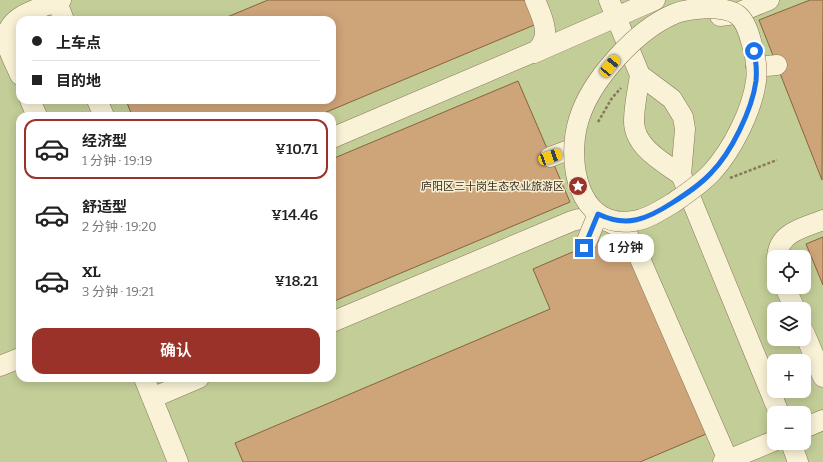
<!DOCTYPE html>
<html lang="zh">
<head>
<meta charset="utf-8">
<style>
  :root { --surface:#fff; --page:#f6f6f6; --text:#222; --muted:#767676; --line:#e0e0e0; --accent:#9a3229 }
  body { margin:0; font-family:Bitter,"Noto Sans SC",serif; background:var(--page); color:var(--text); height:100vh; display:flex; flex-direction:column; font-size:15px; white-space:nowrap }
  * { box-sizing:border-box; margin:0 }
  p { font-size:13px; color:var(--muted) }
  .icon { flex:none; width:22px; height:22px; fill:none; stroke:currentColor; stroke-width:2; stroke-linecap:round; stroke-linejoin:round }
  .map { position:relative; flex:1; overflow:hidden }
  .panel { position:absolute; left:16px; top:112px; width:320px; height:270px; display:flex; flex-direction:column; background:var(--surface); border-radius:12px; box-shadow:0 2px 10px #0003 }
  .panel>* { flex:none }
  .banner { position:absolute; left:16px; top:16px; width:320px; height:88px; border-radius:12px; box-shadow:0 2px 10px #0003; display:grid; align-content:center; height:88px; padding:0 16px; background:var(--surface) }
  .controls { position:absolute; left:767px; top:250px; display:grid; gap:8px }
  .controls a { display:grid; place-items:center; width:44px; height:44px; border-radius:8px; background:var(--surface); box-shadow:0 2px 10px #0003; font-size:20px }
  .end { position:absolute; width:18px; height:18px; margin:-9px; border:5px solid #1a73e8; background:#fff; box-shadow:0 0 0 2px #fff }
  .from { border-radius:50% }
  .bubble { position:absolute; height:28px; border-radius:12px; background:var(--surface); box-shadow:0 2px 10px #0003; font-size:13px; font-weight:600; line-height:28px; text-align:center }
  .car { position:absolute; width:12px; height:24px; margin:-12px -6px; border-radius:5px; box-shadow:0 0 3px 1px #0007; background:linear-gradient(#f5c518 24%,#345 0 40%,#f5c518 0 76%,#345 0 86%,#f5c518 0) }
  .banner b { display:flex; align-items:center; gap:14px; height:38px; font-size:15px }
  .banner b+b { border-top:1px solid var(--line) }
  .banner i { width:10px; height:10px; background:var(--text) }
  ul { padding:7px 0 0; list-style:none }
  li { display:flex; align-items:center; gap:12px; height:60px; margin:0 8px 6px; padding:0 8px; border:2px solid transparent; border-radius:12px }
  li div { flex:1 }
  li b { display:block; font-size:15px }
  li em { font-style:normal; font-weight:600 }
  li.active { border-color:var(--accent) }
  li>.icon { width:36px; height:36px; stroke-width:1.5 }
  .button { display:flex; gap:8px; margin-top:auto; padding:8px 16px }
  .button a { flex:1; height:46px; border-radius:12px; background:var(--accent); color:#fff; font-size:16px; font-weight:600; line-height:46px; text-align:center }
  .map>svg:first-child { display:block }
</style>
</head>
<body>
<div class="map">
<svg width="823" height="462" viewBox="0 0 823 462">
  <rect width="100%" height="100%" fill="#efe6c3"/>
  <!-- green -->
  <path fill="#c2cd97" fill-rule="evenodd" d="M0,0H823V462H0ZM20,20H332V100H20ZM20,116H332V378H20ZM774,257H804V287H774ZM774,309H804V339H774ZM774,361H804V391H774ZM774,413H804V443H774Z"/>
  <!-- building -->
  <path fill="#cea479" stroke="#89633f" d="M268,0H530L539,23L317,116H132L126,100H332V20H220Z
    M810,0H823L822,180L759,20Z
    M518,81L570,202L332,302V159Z
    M619,232L706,434L640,462H243L235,443L550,309L533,269Z
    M823,237V285L806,244Z"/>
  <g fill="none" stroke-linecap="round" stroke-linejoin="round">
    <defs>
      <path id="minor" d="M609,0L640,75L672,99L683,117L685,129L681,175C663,162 634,147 634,121C634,106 638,89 640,75
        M57,2L64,20
        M720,16L735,14L769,0
        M534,53L655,0
        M756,67L777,65
        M20,75C16,65 9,54 7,43C3,15 42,8 61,0
        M30,100L37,116
        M97,100L104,116
        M332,138L536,51C553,36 542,17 535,0
        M550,157L574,148
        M682,177L779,413
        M777,257C779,232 803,228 823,220
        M785,287L795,309
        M332,322L572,221C599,213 620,222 634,245L728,460
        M804,332L823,377
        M0,366L20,358
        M144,378L178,462
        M152,398L199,378
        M804,428L823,420
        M791,443L798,462
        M723,462L774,441"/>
    </defs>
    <!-- minor casing -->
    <use href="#minor" stroke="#8a775a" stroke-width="21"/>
    <!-- path -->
    <path stroke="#8a775a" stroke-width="2.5" stroke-dasharray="3 2" stroke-linecap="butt" d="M598,122L612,98L621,88
      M730,178L777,160"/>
    <!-- minor -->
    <use href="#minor" stroke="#f9f2d7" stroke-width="20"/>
    <defs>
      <path id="minor-bridge" d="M708,8C736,9 744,14 751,41C755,54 758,68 756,81C752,111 732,150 712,172C701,184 686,194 673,203C661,210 648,219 634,221C577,230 566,160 579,119C591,80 636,30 674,14C685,9 696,9 708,8Z
        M584,248L598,214"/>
    </defs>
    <!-- minor-bridge casing -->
    <use href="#minor-bridge" stroke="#8a775a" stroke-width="21" stroke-linecap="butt"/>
    <!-- minor-bridge -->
    <use href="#minor-bridge" stroke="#f9f2d7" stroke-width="20"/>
  </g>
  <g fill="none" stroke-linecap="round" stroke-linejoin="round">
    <!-- route -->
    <path stroke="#1a73e8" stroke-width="5" d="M584,248L598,214C627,228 647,219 672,203C686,194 700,185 711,173C731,153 752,110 756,81C757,71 756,61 754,51"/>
  </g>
  <!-- icons -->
  <defs>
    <symbol id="sight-disc" viewBox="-11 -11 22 22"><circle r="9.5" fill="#9a3229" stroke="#f6efd3"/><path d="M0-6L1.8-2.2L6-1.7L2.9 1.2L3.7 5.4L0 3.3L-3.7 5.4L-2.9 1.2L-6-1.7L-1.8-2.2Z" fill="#fff"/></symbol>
  </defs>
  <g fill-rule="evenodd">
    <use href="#sight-disc" x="567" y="175" width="22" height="22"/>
  </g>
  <g text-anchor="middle" stroke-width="3" stroke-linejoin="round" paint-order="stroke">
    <!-- poi labels -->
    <g font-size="11" fill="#392e1e" stroke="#f6efd3" text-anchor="end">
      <text x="564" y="190">庐阳区三十岗生态农业旅游区</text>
    </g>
  </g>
</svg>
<div class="controls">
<a><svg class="icon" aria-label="locate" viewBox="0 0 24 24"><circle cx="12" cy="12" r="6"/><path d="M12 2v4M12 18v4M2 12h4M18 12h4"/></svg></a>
<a><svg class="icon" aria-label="layers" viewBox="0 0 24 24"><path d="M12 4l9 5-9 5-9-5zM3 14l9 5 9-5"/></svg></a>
<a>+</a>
<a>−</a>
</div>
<i class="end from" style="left:754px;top:51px"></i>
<i class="end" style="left:584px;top:248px"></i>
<div class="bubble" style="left:598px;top:234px;width:56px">1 分钟</div>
<i class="car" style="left:610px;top:66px;rotate:39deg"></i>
<i class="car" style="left:550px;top:157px;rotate:70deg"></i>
<div class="banner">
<b><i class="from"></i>上车点</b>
<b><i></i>目的地</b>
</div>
<section class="panel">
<ul>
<li class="active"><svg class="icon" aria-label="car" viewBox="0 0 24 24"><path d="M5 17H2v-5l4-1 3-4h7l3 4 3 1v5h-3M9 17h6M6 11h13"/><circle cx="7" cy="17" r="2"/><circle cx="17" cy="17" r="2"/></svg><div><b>经济型</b><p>1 分钟 · 19:19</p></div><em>¥10.71</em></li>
<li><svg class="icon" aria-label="car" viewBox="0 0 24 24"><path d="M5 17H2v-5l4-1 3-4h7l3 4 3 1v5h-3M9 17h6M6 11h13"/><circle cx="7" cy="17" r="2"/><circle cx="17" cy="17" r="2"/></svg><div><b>舒适型</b><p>2 分钟 · 19:20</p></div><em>¥14.46</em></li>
<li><svg class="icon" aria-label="car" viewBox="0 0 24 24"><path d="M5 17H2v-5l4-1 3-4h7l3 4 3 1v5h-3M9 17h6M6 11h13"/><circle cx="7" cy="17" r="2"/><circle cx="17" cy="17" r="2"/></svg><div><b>XL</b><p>3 分钟 · 19:21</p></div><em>¥18.21</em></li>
</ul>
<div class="button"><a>确认</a></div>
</section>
</div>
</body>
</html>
